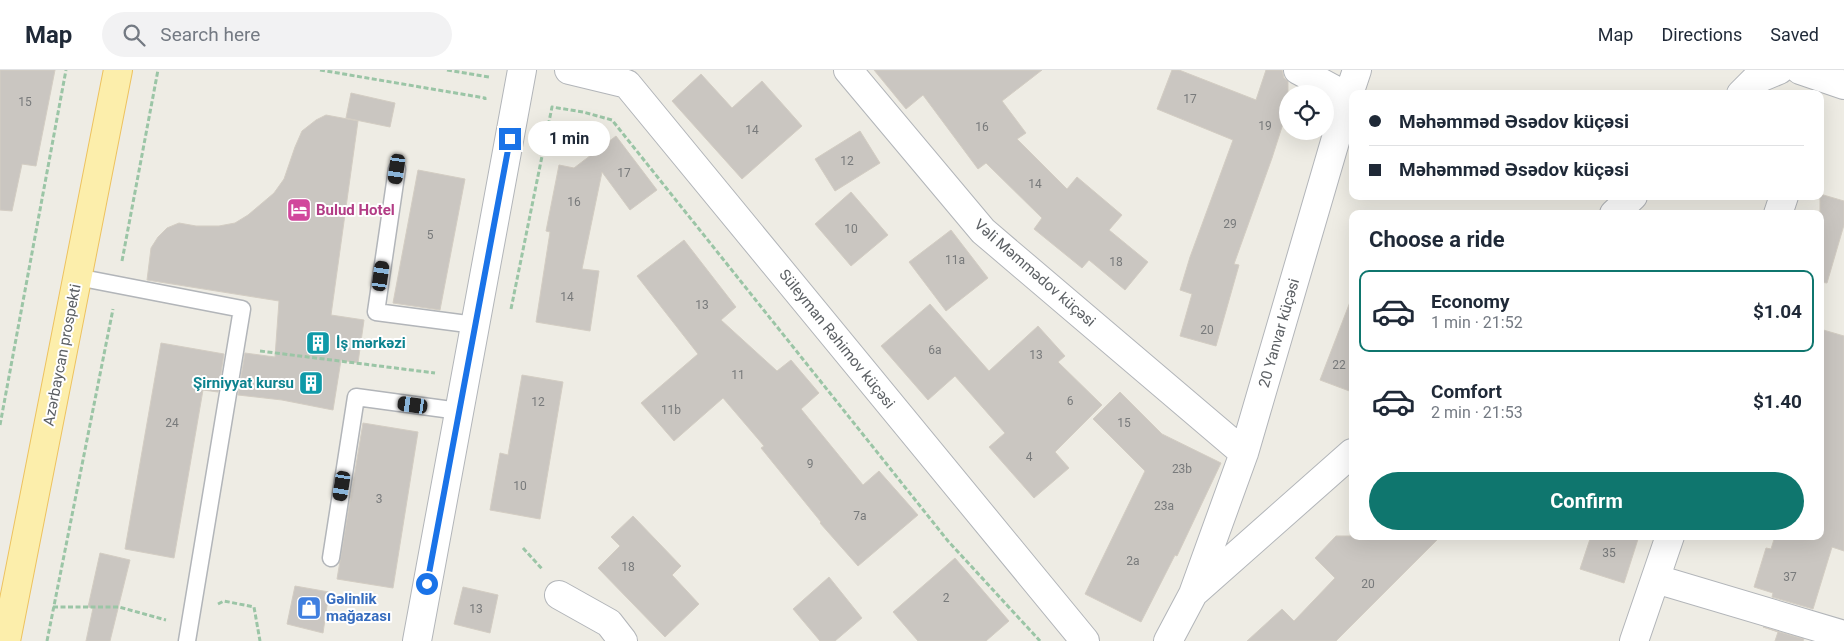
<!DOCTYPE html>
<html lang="en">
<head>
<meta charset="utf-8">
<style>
  :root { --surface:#fff; --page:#f2f2f3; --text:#1f2937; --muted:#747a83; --line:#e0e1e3; --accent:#0f766e }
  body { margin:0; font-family:Roboto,sans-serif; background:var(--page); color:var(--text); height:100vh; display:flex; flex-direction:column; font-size:19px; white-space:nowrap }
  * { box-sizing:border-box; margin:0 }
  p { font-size:16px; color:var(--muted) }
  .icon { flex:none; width:28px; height:28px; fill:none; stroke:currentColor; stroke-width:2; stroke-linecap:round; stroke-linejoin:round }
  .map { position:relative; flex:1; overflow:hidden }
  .details { position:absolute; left:1349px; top:140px; width:475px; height:330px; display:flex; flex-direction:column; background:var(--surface); border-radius:10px; box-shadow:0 5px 20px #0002 }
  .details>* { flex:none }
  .top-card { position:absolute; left:1349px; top:20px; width:475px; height:110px; border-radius:10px; box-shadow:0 5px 20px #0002; display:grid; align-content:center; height:110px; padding:0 20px; background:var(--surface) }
  .controls { position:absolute; left:1279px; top:15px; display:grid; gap:10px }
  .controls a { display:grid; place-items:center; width:55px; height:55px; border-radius:50%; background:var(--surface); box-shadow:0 5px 20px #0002; font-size:25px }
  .end { position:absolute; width:22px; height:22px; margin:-11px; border:6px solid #1a73e8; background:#fff; box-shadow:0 0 0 2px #fff }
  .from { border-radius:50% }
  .bubble { position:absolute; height:35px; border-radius:18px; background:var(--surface); box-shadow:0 5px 20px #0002; font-size:16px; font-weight:700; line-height:35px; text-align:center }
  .car { position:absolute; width:15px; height:30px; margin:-15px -8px; border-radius:6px; box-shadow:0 0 4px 1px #0007; background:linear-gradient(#222 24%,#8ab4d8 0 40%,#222 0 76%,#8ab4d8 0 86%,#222 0) }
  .top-card b { display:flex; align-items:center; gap:18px; height:48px; font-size:19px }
  .top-card b+b { border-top:1px solid var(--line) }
  .top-card i { width:12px; height:12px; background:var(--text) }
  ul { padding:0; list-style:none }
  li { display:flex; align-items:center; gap:15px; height:82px; margin:0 10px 8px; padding:0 10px; border:2px solid transparent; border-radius:10px }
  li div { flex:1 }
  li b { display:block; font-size:19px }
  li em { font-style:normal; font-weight:700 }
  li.on { border-color:var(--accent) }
  li>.icon { width:45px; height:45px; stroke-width:1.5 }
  h2 { padding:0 20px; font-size:22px; line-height:60px }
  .button { display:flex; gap:10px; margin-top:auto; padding:10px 20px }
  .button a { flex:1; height:58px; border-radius:30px; background:var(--accent); color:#fff; font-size:20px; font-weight:700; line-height:58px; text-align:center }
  header { display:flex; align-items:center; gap:30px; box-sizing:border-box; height:70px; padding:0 25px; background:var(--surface); border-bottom:1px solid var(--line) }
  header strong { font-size:24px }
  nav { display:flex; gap:28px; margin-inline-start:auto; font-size:18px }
  .search { width:350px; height:45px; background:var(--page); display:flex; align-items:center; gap:12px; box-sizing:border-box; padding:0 18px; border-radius:28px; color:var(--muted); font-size:19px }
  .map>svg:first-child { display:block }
</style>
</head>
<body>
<header>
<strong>Map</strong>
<div class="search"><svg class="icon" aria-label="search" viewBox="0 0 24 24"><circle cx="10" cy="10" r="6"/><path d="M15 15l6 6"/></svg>Search here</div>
<nav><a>Map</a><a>Directions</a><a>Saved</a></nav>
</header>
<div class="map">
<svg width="1844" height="571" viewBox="0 0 1844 571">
  <rect width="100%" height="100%" fill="#eeece4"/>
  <!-- building -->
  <path fill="#cac6c1" stroke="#d3cdc3" d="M0,0H55L36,96L22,94L12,141L0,140Z
    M874,0H1042L1002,31L1026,63L1017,69L1067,119L1077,107L1122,145L1109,160L1148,192L1125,220L1089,190L1082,198L1034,159L1042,148L986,93L978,99L923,25L906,39Z
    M1172,0H1179L1256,30L1266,0H1282L1284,8L1288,11V38L1272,88L1234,194L1239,195L1216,276L1180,266L1192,224L1180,220L1190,187L1233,70L1157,39Z
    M701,4L732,38L762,11L802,56L742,109L672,31Z
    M351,23L395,33L390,57L346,48Z
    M326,45L358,51L331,245L364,250L358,293L341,290L333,340L282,330L238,325L245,283L275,287L279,231L147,210L151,178L158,167L167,158L179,153L196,156H219L235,153L248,145L274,123L284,109L295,77L302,61L316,50Z
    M860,61L880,93L835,121L815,89Z
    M616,66L657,120L630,140L602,102L582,199L599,201L590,261L536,252L550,162L546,161L559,95L574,98Z
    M418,100L465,109L440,240L393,233Z
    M851,122L888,165L851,196L815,154Z
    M1820,124L1844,131V155L1827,213L1820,212Z
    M951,160L988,208L946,241L909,192Z
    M684,170L736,237L721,250L777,301L791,290L819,323L801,339L863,415L879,401L918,445L858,496L820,453L821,452L761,378L764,376L723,328L674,371L641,333L698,284L637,206Z
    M1350,232H1352V322L1320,310Z
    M930,234L989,301L1038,256L1065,286L1058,292L1102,335L1055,382L1069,398L1034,428L989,377L1005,363L955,306L928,330L881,276Z
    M1820,259L1844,266V481L1832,477L1813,539L1772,527L1773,523L1754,517L1766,478L1771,479L1775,466H1820Z
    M161,273L224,284L218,322L203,320L174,488L125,479Z
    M522,305L563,312L540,449L490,440L500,383L508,385Z
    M1120,322L1162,364L1221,393L1177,486L1175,485L1141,552L1085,524L1145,401L1093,349Z
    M363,353L418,362L393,518L337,509Z
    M633,446L681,496L672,505L699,534L665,567L598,498L620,476L611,467Z
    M1336,466H1441L1336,571H1247L1282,539L1294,551L1335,508L1315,488Z
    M1591,466H1639L1624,513L1580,499Z
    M100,483L130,490L110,571H86L93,538L88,537Z
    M955,488L1009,551L986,571H918L893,542Z
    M829,507L862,548L835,571H820L793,539Z
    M295,516L329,522L323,563L287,554Z
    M463,517L498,525L490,563L454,554Z
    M1763,557L1804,569L1803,571H1775L1778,562Z"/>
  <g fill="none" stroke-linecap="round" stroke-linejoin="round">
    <defs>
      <path id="service" d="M397,99L376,242L475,255
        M77,207L242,239L187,571
        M331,488L356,327L459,341"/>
      <path id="minor" d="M569,0L627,14L1085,571
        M848,0L983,161L1244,383
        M1298,0L1348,27
        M1800,0L1844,15
        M1741,24L1755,10L1779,0
        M1614,144L1633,126
        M1778,144L1784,126
        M1656,509L1844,565
        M1196,521L1352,383
        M559,525L609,553L623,571
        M1168,571L1193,524L1244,383L1348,27L1357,0
        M1634,571L1670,466"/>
      <path id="tertiary" d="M417,571L522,0"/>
      <path id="primary" d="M6,571L118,0"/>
    </defs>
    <!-- service casing -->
    <use href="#service" stroke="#b2b5b9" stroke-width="19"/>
    <!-- minor casing -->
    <use href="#minor" stroke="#b2b5b9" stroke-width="30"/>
    <!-- tertiary casing -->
    <use href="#tertiary" stroke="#b2b5b9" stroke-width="30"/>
    <!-- primary casing -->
    <use href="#primary" stroke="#edc25f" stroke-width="30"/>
    <!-- path -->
    <path stroke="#9bc5a6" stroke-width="3" stroke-dasharray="5 2.5" stroke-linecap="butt" d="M320,0L485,28V30
      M447,0L489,7
      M122,191L158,0
      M511,239L552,37L583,42L612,50L948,471L1040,571
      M260,281L435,303
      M0,355L66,0
      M523,478L543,500
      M218,534L224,531L254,537L260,571
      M53,537H119L166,550
      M47,571L113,239"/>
    <!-- service -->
    <use href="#service" stroke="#fff" stroke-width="16"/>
    <!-- minor -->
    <use href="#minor" stroke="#fff" stroke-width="28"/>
    <!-- tertiary -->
    <use href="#tertiary" stroke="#fff" stroke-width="28"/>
    <!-- primary -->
    <use href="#primary" stroke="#fceeab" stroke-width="28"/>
  </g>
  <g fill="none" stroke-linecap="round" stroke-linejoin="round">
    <!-- route -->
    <path stroke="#1a73e8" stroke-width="6" d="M427,514L510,69"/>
  </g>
  <!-- icons -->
  <defs>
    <symbol id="hotel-square" viewBox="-11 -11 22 22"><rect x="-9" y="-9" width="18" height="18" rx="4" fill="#d1479c" stroke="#fff"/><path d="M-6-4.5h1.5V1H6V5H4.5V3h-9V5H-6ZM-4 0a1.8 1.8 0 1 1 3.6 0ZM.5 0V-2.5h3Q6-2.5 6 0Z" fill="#fff"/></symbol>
    <symbol id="building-square" viewBox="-11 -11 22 22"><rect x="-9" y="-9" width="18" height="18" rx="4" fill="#0f9aa8" stroke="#fff"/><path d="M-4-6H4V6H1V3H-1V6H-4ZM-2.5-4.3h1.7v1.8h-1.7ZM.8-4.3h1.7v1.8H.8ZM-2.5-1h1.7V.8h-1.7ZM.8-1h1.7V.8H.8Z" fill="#fff"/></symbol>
    <symbol id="shop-square" viewBox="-11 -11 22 22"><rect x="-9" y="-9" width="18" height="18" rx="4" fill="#3f7fe0" stroke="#fff"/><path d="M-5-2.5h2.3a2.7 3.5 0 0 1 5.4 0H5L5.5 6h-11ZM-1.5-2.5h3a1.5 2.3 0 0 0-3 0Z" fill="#fff"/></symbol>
  </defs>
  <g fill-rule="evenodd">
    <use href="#hotel-square" x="285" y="126" width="28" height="28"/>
    <use href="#building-square" x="304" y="259" width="28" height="28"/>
    <use href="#building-square" x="297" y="299" width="28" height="28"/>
    <use href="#shop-square" x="295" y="524" width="28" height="28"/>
  </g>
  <g text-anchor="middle" stroke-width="4" stroke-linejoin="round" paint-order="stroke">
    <!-- number labels -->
    <g font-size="12" fill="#787a7b">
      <text x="1190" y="33">17</text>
      <text x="25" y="36">15</text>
      <text x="1265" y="60">19</text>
      <text x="982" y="61">16</text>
      <text x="752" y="64">14</text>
      <text x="847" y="95">12</text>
      <text x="624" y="107">17</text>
      <text x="1035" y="118">14</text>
      <text x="574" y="136">16</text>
      <text x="1230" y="158">29</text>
      <text x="851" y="163">10</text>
      <text x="430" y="169">5</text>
      <text x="955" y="194">11a</text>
      <text x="1116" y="196">18</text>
      <text x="567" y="231">14</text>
      <text x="702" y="239">13</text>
      <text x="1207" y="264">20</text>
      <text x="935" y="284">6a</text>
      <text x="1036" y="289">13</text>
      <text x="1339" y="299">22</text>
      <text x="738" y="309">11</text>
      <text x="1070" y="335">6</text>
      <text x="538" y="336">12</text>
      <text x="671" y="344">11b</text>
      <text x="172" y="357">24</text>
      <text x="1124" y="357">15</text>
      <text x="1029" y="391">4</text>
      <text x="810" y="398">9</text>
      <text x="1182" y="403">23b</text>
      <text x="520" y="420">10</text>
      <text x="379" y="433">3</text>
      <text x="1164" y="440">23a</text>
      <text x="860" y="450">7a</text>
      <text x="1609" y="487">35</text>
      <text x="1133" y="495">2a</text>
      <text x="628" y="501">18</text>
      <text x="1790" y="511">37</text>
      <text x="1368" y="518">20</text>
      <text x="946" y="532">2</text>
      <text x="476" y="543">13</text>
    </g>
    <!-- hotel labels -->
    <g font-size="15" font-weight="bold" fill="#b23c85" stroke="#fff" text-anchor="start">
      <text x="316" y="145">Bulud Hotel</text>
    </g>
    <!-- street labels -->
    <g font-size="15" fill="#5c6064" stroke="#fff">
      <text transform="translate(1035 203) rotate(41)" y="5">Vəli Məmmədov küçəsi</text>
      <text transform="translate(1279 263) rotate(-74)" y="5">20 Yanvar küçəsi</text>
      <text transform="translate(837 269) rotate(51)" y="5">Süleyman Rəhimov küçəsi</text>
      <text transform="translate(62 285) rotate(-79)" y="5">Azərbaycan prospekti</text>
    </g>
    <!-- culture labels -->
    <g font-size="15" font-weight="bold" fill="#0d838f" stroke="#fff" text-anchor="start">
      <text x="336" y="278">İş mərkəzi</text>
      <text x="294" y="318" text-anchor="end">Şirniyyat kursu</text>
    </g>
    <!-- shop labels -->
    <g font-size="15" font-weight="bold" fill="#366cbe" stroke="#fff" text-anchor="start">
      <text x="326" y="534">Gəlinlik<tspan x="326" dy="17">mağazası</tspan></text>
    </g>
  </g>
</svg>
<div class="controls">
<a><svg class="icon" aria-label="locate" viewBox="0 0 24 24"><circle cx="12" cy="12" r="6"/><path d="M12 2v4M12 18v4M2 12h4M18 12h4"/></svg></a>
</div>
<i class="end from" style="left:427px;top:514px"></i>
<i class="end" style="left:510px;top:69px"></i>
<div class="bubble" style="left:528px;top:51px;width:82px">1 min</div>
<i class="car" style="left:397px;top:99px;rotate:188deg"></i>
<i class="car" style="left:381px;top:206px;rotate:8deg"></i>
<i class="car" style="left:413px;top:335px;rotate:278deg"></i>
<i class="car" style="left:342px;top:416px;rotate:189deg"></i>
<div class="top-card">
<b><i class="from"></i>Məhəmməd Əsədov küçəsi</b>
<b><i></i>Məhəmməd Əsədov küçəsi</b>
</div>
<section class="details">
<h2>Choose a ride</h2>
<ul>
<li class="on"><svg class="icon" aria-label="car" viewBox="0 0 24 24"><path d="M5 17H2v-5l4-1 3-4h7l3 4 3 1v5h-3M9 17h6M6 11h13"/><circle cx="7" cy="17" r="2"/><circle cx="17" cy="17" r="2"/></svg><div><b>Economy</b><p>1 min · 21:52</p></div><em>$1.04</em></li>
<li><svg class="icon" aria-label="car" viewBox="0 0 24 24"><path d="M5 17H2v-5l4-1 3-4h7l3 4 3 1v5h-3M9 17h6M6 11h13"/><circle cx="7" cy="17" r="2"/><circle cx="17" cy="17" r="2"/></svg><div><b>Comfort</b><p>2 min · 21:53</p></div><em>$1.40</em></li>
</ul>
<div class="button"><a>Confirm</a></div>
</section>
</div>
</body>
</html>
